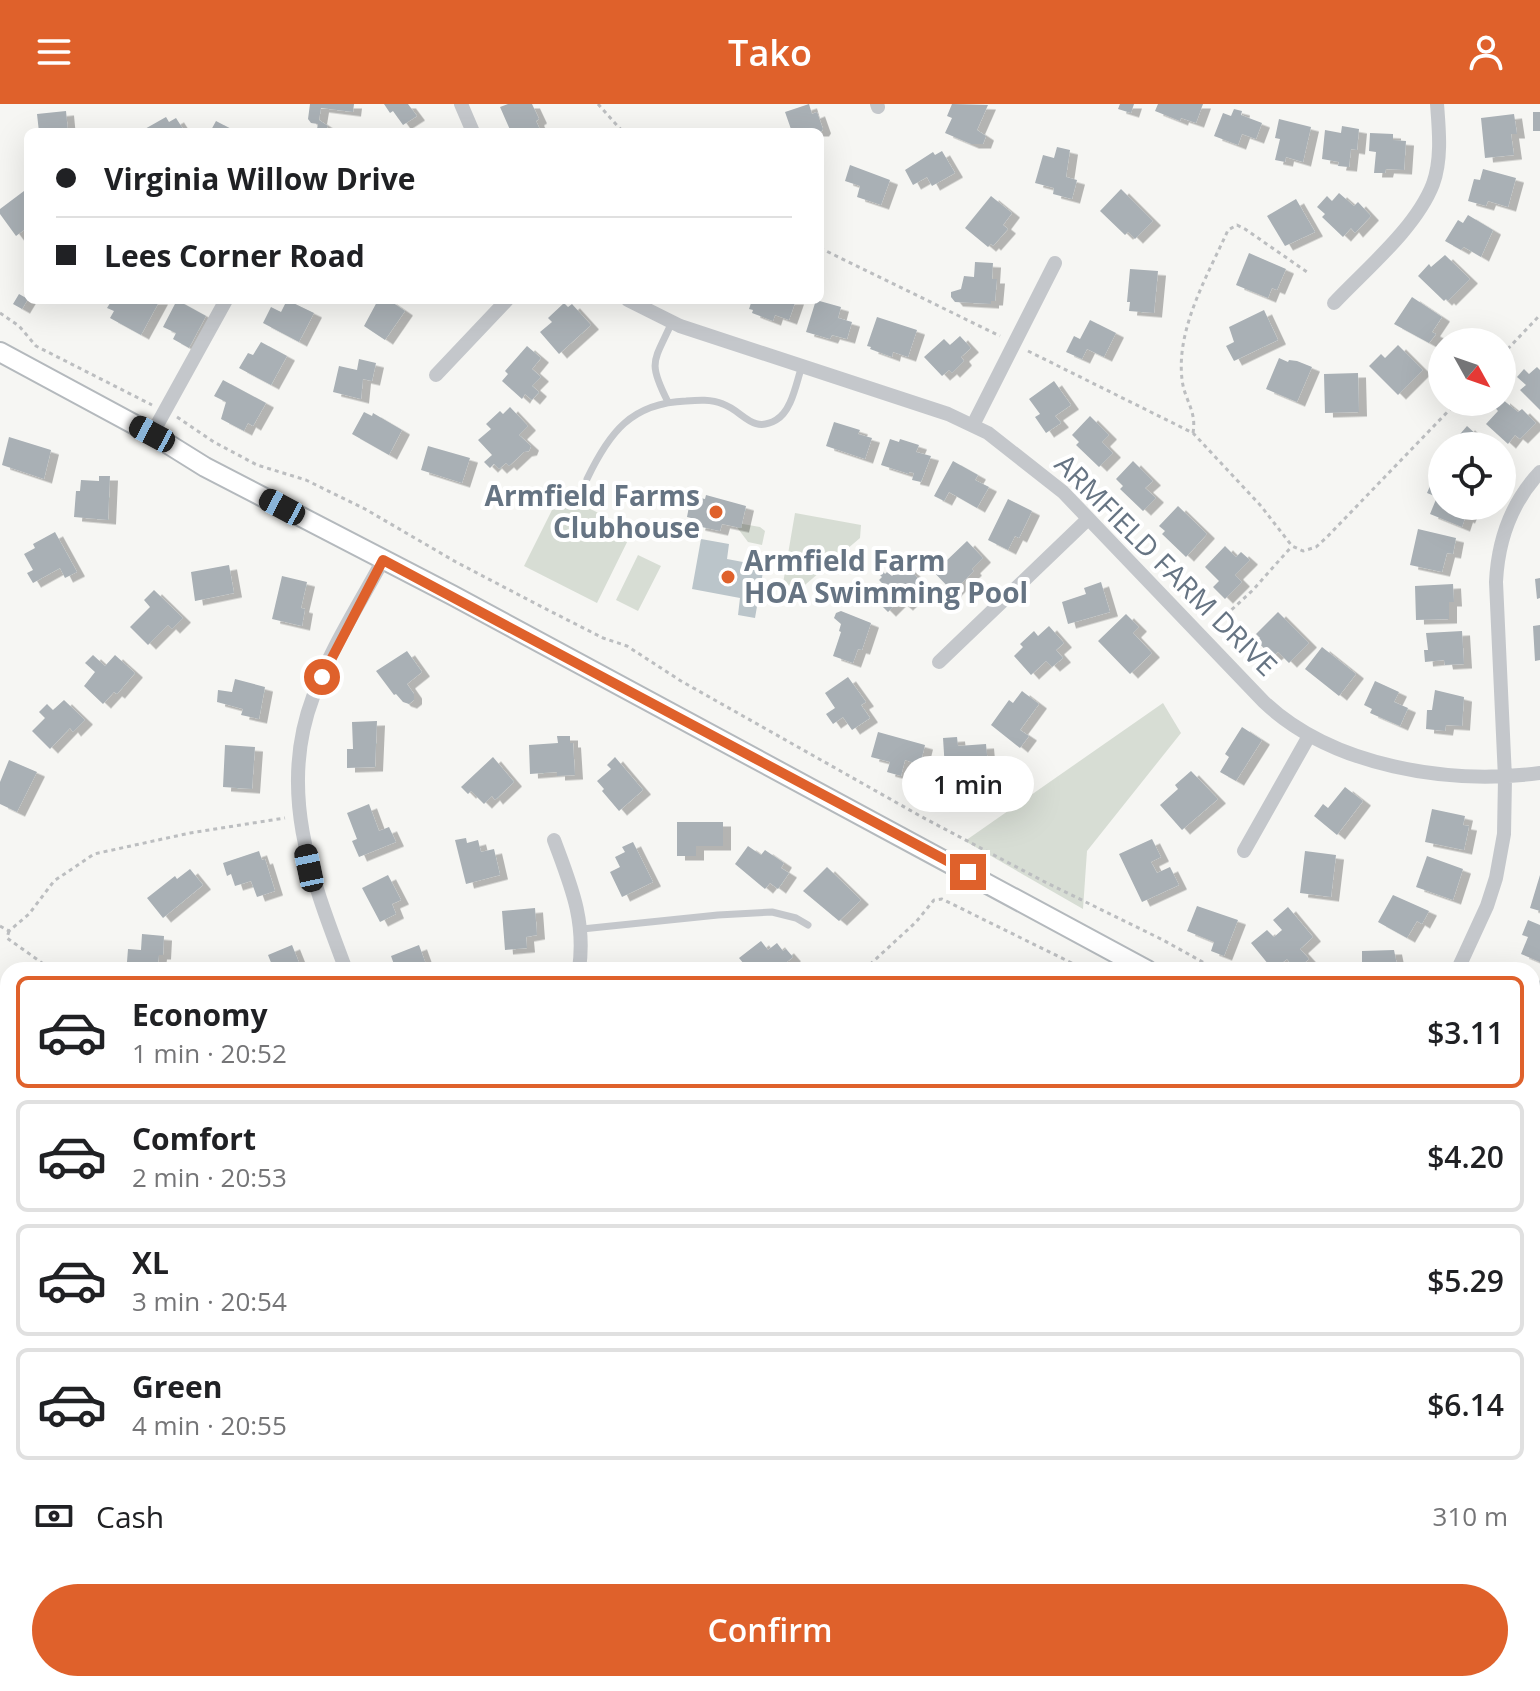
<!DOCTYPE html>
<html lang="en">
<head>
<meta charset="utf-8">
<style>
  :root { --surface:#fff; --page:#f6f6f6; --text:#202124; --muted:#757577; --line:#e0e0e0; --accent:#df612b }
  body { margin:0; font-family:"Open Sans",sans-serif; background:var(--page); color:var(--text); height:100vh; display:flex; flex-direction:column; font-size:30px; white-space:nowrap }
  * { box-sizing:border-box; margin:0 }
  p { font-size:26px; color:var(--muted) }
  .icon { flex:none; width:44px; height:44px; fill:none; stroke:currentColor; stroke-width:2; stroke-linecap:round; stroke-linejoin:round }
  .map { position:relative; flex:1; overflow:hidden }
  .side { position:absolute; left:0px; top:858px; width:1540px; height:730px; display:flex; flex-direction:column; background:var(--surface); border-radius:24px 24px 0 0; box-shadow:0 8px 32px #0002 }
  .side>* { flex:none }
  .guide { position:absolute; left:24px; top:24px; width:800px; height:176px; border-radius:12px; box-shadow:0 8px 32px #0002; display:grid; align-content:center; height:176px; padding:0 32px; background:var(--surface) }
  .needle { width:52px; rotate:130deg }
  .buttons { position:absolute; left:1428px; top:224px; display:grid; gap:16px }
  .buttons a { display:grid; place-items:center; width:88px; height:88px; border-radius:50%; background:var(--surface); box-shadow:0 8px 32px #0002; font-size:40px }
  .end { position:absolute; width:36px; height:36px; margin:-18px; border:10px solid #df612b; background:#fff; box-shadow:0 0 0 4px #fff }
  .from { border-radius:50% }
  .bubble { position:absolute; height:56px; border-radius:28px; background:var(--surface); box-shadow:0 8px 32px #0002; font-size:26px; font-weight:600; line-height:56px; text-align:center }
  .car { position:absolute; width:24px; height:48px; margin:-24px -12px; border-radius:10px; box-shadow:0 0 6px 2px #0007; background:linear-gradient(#222 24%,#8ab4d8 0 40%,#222 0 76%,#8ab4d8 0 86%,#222 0) }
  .guide b { display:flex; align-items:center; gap:28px; height:76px; font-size:30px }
  .guide b+b { border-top:2px solid var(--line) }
  .guide i { width:20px; height:20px; background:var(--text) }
  ul { padding:14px 0 0; list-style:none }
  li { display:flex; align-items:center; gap:24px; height:112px; margin:0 16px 12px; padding:0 16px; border:4px solid var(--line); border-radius:12px }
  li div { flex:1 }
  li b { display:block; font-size:30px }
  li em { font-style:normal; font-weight:600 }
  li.current { border-color:var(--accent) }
  li>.icon { width:72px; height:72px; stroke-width:1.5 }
  .pay { display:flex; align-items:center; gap:20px; height:88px; padding:0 32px; font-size:30px }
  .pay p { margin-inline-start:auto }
  .primary-button { display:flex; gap:16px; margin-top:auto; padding:16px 32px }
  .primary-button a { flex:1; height:92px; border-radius:48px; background:var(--accent); color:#fff; font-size:32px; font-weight:600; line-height:92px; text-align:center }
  header { display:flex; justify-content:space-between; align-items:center; height:104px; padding:0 32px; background:var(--accent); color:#fff; font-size:36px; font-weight:600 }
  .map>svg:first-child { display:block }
</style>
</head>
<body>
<header><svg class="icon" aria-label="menu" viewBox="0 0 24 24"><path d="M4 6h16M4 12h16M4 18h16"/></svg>Tako<svg class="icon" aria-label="person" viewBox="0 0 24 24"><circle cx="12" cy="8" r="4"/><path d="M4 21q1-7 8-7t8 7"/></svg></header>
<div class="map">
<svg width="1540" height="1587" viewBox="0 0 1540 1587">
  <defs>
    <filter id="shadow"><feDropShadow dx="8" dy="4.5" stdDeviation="0" flood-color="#0004"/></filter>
  </defs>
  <rect width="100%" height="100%" fill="#f6f6f3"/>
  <!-- green -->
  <path fill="#d7ddd4" d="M560,390L633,426L597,499L524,462Z
    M795,409L861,421L860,434L779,503Z
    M737,419L760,423L765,427L762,441L748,438L736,422Z
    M638,451L661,462L638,507L616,496Z
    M1163,599L1181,629L1087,747L1083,805L965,737Z
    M1540,1183V1587H1303L1307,1580H1532V1186Z"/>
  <!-- water -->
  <path fill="#bbc5ca" d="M701,435L729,440L727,455L764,462L755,514L738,511L740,494L692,485Z"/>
  <!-- building -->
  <path fill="#a9b0b5" filter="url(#shadow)" d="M310,0H354L353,8L321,4L319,16L328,22L325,28H321L317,25L318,20L311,19L308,15Z
    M384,0H408L417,12L403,21L393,7L390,9Z
    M508,0H532L539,15L536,17L541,28H520L518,25L511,28L500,3Z
    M809,0L812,10L817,8L823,25L821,28H792L785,8Z
    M952,0L988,1L977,26L986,32L983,40H971L945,29L952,14L947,12Z
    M1120,0H1134L1131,9L1118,5Z
    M1158,0H1203L1196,19L1181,14L1180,17L1155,7Z
    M1234,5L1242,7L1241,11L1262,19L1256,35L1242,30L1238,41L1214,32L1223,9L1231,12Z
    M66,7L68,28H39L37,10Z
    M1533,8H1540V27H1533Z
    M1514,10L1517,30H1511L1514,51L1485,54L1481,14Z
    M166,13L169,18L176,14L185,28H144L143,26Z
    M1279,15L1311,23L1303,58L1286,53L1285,58L1275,56L1280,35L1275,34Z
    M216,17L237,28H210Z
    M1342,22L1359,25L1357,46L1351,45L1349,63L1338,62L1339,58L1322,55L1325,26L1341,29Z
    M1370,29L1393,30V36L1406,37L1404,66L1386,65L1385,69H1374L1376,48L1369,47Z
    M1057,43L1070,46L1066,73L1077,76L1072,95L1053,90L1054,84L1035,79L1043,51L1054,54Z
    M942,47L955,69L932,82L927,73L913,81L905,66L933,48L935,51Z
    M850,61L890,76L881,101L857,93L860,82L845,77Z
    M1483,65L1516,74L1508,103L1488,97L1486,102L1468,97L1474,75L1480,76Z
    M28,84V123L16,132L0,110V105Z
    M1121,85L1153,117L1135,135L1128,128L1125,131L1100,107Z
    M1339,89L1354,102L1358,98L1371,112L1355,129L1351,124L1343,133L1322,113L1325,110L1317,103L1327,92L1332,97Z
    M991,92L1012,109L1003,121L1008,125L993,142L991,140L988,143L965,124Z
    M1296,95L1315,128L1285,142L1267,112Z
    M1468,111L1493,126L1481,153L1464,143L1461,146L1445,137L1458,116L1463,119Z
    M1249,149L1286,165L1277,186L1272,184L1268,194L1236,181Z
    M1445,151L1470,175L1448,197L1446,195L1444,197L1418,172L1429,160L1431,163Z
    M975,158L993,159L992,175H997L995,197H991V200L955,198L951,193V188L961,185L964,172L974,173Z
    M1130,165L1158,167L1154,209L1129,207L1130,198H1127Z
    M19,190L28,195L22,205L13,200Z
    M1412,193L1442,213L1432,228L1436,230L1429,239L1394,220Z
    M112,196H160L141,231L110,214L114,207L107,204Z
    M177,196L206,212L189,244L173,235L176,229L163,223Z
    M287,196L314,209L299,238L263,219L271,203L281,208Z
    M378,196H389L405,207L385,236L364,222Z
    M752,196H796L789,216L775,211L773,217L752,209L753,206L749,205Z
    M816,196L841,203L838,214L852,218L847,235L832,231L830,235L806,228Z
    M564,199L568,203L572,200L591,221L559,250L540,228L552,218L548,214Z
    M1264,206L1278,236L1234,257L1226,242L1234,238L1229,223Z
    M877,213L917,226L908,253L893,248L892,253L870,245L871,243L867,242Z
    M1090,216L1116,229L1104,253L1087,245L1082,255L1066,248L1074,232L1080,235Z
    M960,232L971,244L961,253L964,257L952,269L949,266L942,272L924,253L944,235L950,241Z
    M261,238L287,252L271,281L239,264L248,249L253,251Z
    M1398,241L1423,266L1398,291L1369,262L1381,250L1385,254Z
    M527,242L541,254L532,265L541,273L532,282L539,288L532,296L525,290L522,295L502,277L508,270L505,267Z
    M1279,254L1288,258L1289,256L1297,257L1312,263L1297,298L1266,285Z
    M359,255L376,259L372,277L363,275L361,295L333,288L339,262L357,266Z
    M1537,263L1540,266V306L1520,286L1526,281L1517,273L1524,265L1529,270Z
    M1358,269L1359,308L1325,309L1324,270Z
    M223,276L266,299L253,322L248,319L244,327L221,315L226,298L214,292Z
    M1054,277L1071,301L1055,312L1061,319L1046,329L1035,313L1040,310L1029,295Z
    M1502,295L1518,308L1522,305L1536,319L1520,335L1515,331L1508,340L1486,320L1498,307L1490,298H1502Z
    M510,303L528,322L519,331L531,342L529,347L524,348L509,362L506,359L499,365L494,360L490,364L484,358L492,351L478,336L491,325L486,320L500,307L503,310Z
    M364,308L372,312L373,309L402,326L389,351L352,330Z
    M1090,312L1109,331L1102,338L1113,349L1099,363L1076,341L1079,338L1072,331Z
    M834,318L860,326L858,330L872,334L865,355L826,342Z
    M1467,322L1489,342H1461L1455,336Z
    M9,333L51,346L44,375L2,361Z
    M890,335L899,338L900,335L919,341L916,348L931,352L921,378L912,376L914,369L909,368V370L881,361Z
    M428,342L470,354L462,379L421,366Z
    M953,357L978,371L975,376L989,383L977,404L949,388L944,397L934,392Z
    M1133,357L1153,377L1145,384L1156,394L1143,407L1120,385L1123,382L1116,375Z
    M99,372H110L108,416L74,413L76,387H80L81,376L99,377Z
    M1433,375L1442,378V402H1475L1473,409L1470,408L1467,415L1465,414L1462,423L1430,410L1437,393L1427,389Z
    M706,391L746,402L741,424L722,420L720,427L697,422L699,416L687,413L691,392L705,395Z
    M1008,395L1032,407L1019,434L1015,432L1008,446L988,436Z
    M1178,402L1207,430L1186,453L1162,430L1165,427L1159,422Z
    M1418,425L1456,434L1453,450L1447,449L1442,468L1410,461Z
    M55,428L77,468L65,474L60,464L33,479L27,469L33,466L24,450L35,444L33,440Z
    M967,437L983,454L972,465L974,467L953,488L926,460L936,451L944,459Z
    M1225,442L1236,453L1241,448L1250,456L1235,471L1242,478L1225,495L1213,483L1219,477L1205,463Z
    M904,460L926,482L905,502L899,497L888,508L873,493L884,481L879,476L882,473L880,471L883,467L885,470L887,468L892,472Z
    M229,461L234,489L195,497L191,468Z
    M282,472L307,478L301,504L305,505L302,522L272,515Z
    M1540,474V494L1537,495L1535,475Z
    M1101,478L1110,508L1068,520L1062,498L1086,490L1084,484Z
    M1453,480L1454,498H1449V515L1416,516L1415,482Z
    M154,486L183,514L172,525L168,521L148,541L130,523L150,503L144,496Z
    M841,507L871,519L862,546L858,545L853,559L833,552L841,528L839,527L841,520L834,514L836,509Z
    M1278,508L1309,539L1289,559L1278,548L1272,553L1257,537L1260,534L1256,530Z
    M1126,510L1139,523L1133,529L1152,549L1130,570L1098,537Z
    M1540,521V556L1535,557L1533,522Z
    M1049,522L1064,539L1056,546L1063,554L1052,563L1046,557L1031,571L1014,552L1023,543L1020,540L1034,527L1038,532Z
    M1462,527L1464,560L1445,561L1444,556L1425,558L1424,546H1428L1426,529Z
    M1322,543L1356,570L1339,592L1305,565Z
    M407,547L422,568L407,580L414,590V596L409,600L403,598L396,590L394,591L376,567Z
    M93,551L105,562L115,551L135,569L117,590L114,588L103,600L84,582L95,568L85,559Z
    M848,573L866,598L861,601L870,614L852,626L843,613L833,620L826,610L835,604L825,589Z
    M235,575L265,583L259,615L241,611L243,605L217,598L218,586L232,588Z
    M1375,577L1399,588L1394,598L1408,604L1400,622L1370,609L1372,605L1364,601Z
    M1435,586L1464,593L1462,622L1446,621L1445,627L1426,625L1427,606H1432Z
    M1022,587L1039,600L1020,626L1029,632L1020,644L991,621L1009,596L1013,599Z
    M64,596L85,616L73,628L70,624L50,645L32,627L45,614L39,608L47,600L53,606Z
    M377,617L375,663L347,664V645H353L352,618Z
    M1242,623L1262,636L1236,677L1220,668L1229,653L1225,650Z
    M878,628L925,641L920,661L905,656L901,672L887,668L890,658L871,653Z
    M557,632H570V639H573L575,671L557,672V668L530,670L529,641L558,639Z
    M957,633L958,642L986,640L988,662L945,665L943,634Z
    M225,641L255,643L252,685L223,683Z
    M493,653L514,678L495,696L492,692L484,700L471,687L468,690L461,683Z
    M615,653L643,686L619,707L602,687L604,685L597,677L611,665L607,661Z
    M9,656L37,668L17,708L0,700V678Z
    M1191,667L1218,695L1182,726L1160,701L1178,685L1175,681Z
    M1345,683L1363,697L1337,731L1314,712L1323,700L1328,704Z
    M369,700L379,727L389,723L396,738L359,753L352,737L357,735L347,709Z
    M1432,705L1465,712L1463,721L1469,722L1464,746L1425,738Z
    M677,718H723V742H696V752H677Z
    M466,734L467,739L478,736L481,748L494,745L500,771L466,780L455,736Z
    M1152,735L1161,753L1151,758L1157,769L1170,763L1179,781L1142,798L1119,750Z
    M633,738L653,778L622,793L610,768L620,763L615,753L625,748L622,743Z
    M748,742L761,751L765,746L784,759L781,764L789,769L778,785L770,779L765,785L735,760Z
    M259,747L262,756L265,755L275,787L257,793L251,777L235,782L231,770L227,772L223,759Z
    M1305,747L1336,751L1331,793L1300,789Z
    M1427,752L1463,765L1453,796L1416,783Z
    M827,763L861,796L839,817L803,787Z
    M190,765L203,781L163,814L147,794L175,772L177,775Z
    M388,771L401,796L392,800L396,810L380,818L362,784Z
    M1540,771V807L1530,804Z
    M1393,791L1429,807L1422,820L1417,817L1407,834L1378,818Z
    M1197,802L1238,816L1224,852L1211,847L1214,838L1187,827Z
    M1288,803L1313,833L1300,845L1309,855L1296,866L1287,855L1273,866L1251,839L1267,826L1274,833L1282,826L1273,816Z
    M535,804L537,831L526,833L527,844L505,846L502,807Z
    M1528,816L1540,821V858L1521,850L1528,833L1522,831Z
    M142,830L164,832L163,851H159L157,866H136L137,859L127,858L128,845L141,846Z
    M761,837L768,846L777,839L783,847L786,845L793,853L777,866H749L739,854Z
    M292,841L302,866H274L268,851Z
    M419,841L428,866H396L391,852Z
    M1394,846L1398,866H1362V847Z
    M1532,870L1540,877V908L1532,906Z
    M0,1101L8,1105V1121L0,1139Z
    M3,1513L8,1518V1562L3,1567L0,1564V1516Z
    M338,1580H368L370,1587H340Z
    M1147,1580H1165L1167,1581L1164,1587H1144Z"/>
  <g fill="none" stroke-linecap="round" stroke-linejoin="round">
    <defs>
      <path id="secondary" d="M0,248L152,330L205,363L452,491L1147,866
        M1532,1068L1540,1071
        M1278,1587L1281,1580"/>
    </defs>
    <!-- secondary casing -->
    <use href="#secondary" stroke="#b4b9bd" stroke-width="22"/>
    <!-- path -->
    <path stroke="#bcbec0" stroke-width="3" stroke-dasharray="4 4" stroke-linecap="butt" d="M598,0L623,28
      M820,144L1000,232
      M0,209L19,222L36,242L152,301
      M1028,247L1193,329L1261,402L1292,442L1303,447L1316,443L1327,433L1457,298
      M1502,251L1540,211
      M177,313L214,338L257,361L306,376L365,405L456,458L544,504L603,534L627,542L681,577L922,713L1043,777L1163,836L1217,866
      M1193,329C1197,306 1184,296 1182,275C1176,224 1208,171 1228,126L1237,121L1245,125L1307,168
      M1214,522L1253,486L1292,442
      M0,822L9,827L29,810L54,777L94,750L190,729L285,714
      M9,827L7,834L52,866
      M864,866L916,818L934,796L942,795L1086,866
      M1532,1029L1540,1031
      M0,1296H8
      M1256,1587L1259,1580"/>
    <!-- lane -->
    <path stroke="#c4c7cb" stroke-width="7" d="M668,298C647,257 654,258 672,218
      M587,375C609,329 631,299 686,297C698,296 711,295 723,300C743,307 752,330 776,316C792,307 796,279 802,262
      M582,825L718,811L772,808L796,814L808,821"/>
    <!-- street -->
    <path stroke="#c4c7cb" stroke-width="14" d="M461,0L473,28
      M877,0L878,3
      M628,196L680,222L948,310L988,329L1063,388L1264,598C1333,663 1449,681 1540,669
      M1334,199C1366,165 1416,124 1433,80C1442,55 1439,26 1437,0
      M436,271L507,196
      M973,321L1055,159
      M152,330L226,196
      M939,558L1088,415
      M554,736C571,782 586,816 579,866
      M1244,747L1309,632
      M1458,865L1487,802L1496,774L1504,730L1505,674L1496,478C1498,436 1511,399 1540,368
      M346,866C312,776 277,688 313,593C330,545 359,501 383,456
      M0,1048L8,1051
      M0,1464L8,1458
      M954,1580L967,1587
      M800,1587L804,1580"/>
    <!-- secondary -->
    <use href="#secondary" stroke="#fff" stroke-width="18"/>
  </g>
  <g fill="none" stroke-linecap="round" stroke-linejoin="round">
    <!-- route -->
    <path stroke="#df612b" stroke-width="10" d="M322,573L383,456L968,768"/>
  </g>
  <!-- markers -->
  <g fill="#df612b" stroke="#fff" stroke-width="3">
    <circle cx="716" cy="408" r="8"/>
    <circle cx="728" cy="473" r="8"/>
  </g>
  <g text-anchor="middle" stroke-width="8" stroke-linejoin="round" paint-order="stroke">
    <!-- poi labels -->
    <g font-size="28" font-weight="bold" fill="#667483" stroke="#fff" text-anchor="end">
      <text x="700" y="402">Armfield Farms<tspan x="700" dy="32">Clubhouse</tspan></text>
      <text x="744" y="467" text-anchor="start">Armfield Farm<tspan x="744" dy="32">HOA Swimming Pool</tspan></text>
    </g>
    <!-- street labels -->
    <g font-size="28" fill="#667483" stroke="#fff">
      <text transform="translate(1166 461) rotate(45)" y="10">ARMFIELD FARM DRIVE</text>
    </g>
  </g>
</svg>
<div class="buttons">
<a><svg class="needle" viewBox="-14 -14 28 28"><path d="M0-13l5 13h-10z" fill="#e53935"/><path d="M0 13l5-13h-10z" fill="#757577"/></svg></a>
<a><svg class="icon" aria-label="locate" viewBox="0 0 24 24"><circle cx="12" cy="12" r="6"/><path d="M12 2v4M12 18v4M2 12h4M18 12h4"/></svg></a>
</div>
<i class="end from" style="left:322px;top:573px"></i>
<i class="end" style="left:968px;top:768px"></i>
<div class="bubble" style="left:902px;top:652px;width:132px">1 min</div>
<i class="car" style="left:152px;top:330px;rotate:298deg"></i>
<i class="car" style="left:282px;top:403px;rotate:298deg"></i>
<i class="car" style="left:309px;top:764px;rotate:348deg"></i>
<div class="guide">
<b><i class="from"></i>Virginia Willow Drive</b>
<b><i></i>Lees Corner Road</b>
</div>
<section class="side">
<ul>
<li class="current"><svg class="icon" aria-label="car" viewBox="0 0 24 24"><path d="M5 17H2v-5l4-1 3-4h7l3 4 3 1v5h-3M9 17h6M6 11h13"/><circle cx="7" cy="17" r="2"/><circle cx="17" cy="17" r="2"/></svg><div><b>Economy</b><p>1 min · 20:52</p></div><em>$3.11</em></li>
<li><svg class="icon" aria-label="car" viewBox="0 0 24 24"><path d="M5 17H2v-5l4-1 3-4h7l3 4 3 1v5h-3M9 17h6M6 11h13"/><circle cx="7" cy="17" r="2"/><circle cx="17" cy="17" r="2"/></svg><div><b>Comfort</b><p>2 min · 20:53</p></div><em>$4.20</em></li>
<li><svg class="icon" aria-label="car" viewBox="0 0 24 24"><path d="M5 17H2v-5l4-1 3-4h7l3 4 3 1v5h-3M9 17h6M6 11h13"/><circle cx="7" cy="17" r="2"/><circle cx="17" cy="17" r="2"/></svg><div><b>XL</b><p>3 min · 20:54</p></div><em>$5.29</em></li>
<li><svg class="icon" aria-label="car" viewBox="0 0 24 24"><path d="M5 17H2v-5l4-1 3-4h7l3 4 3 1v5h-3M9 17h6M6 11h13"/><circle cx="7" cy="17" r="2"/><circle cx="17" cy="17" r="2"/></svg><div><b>Green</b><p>4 min · 20:55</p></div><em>$6.14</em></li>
</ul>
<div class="pay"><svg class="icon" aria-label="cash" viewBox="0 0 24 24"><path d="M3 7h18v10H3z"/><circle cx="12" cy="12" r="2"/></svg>Cash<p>310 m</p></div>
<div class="primary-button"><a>Confirm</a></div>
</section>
</div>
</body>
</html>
